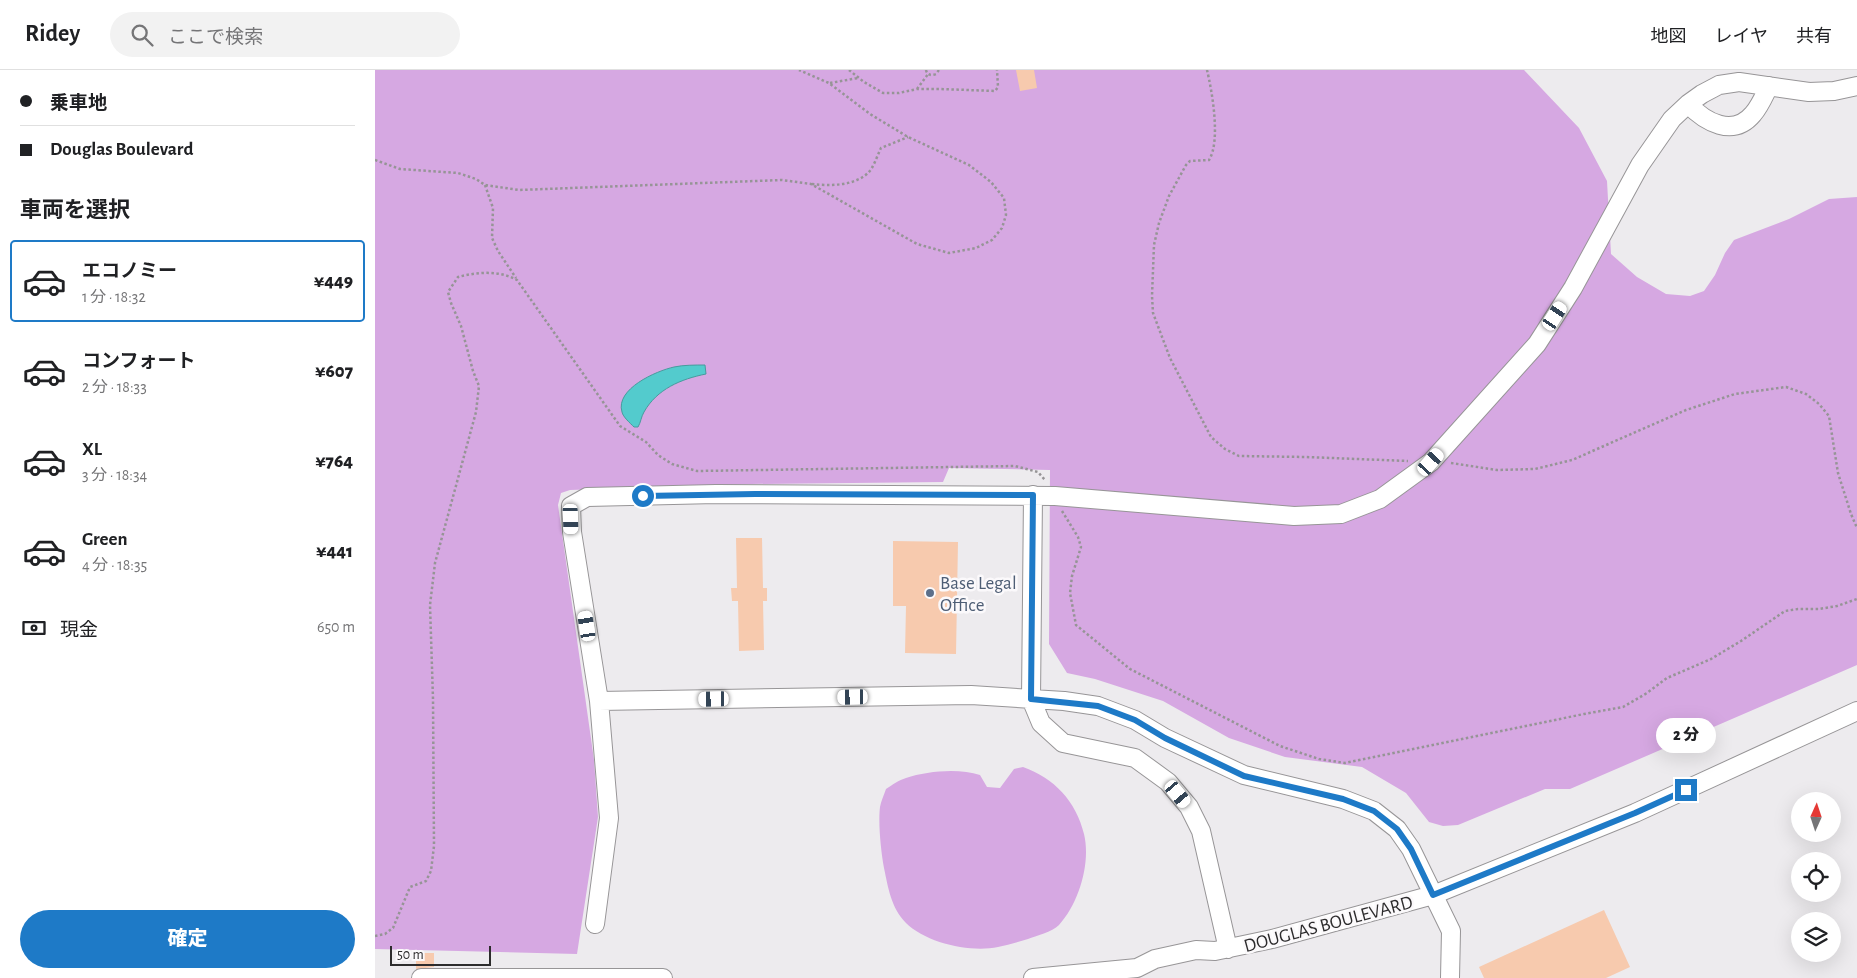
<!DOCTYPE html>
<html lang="ja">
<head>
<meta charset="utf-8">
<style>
  :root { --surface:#fff; --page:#f2f2f2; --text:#202124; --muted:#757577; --line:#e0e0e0; --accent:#1e7ac7 }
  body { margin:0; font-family:"Alegreya Sans","Noto Sans JP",sans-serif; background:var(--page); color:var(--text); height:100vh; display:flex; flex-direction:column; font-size:19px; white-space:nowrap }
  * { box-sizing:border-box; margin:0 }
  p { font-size:16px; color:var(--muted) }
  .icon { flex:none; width:28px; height:28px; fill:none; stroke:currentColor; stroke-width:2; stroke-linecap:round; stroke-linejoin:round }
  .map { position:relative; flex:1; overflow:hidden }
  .panel { display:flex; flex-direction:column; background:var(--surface); width:375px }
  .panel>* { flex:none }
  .guide { display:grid; align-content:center; height:110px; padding:0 20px; background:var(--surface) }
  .needle { width:32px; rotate:3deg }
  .fabs { position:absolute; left:1416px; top:722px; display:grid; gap:10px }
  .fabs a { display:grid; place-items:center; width:50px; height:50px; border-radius:50%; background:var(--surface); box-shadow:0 5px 20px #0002; font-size:25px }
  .scale { position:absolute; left:15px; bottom:12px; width:101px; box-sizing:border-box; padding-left:5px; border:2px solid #2d2c2d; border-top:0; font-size:14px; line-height:18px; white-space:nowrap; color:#2d2c2d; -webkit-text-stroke:4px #fbf9fb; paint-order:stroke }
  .end { position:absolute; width:22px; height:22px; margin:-11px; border:6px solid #1e7ac7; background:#fff; box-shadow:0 0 0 2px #fff }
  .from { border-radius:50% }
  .bubble { position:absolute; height:35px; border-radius:18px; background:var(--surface); box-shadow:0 5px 20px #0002; font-size:16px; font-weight:800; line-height:35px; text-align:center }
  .car { position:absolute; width:15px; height:30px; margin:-15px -8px; border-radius:6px; box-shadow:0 0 4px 1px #0007; background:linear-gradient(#fff 24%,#345 0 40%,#fff 0 76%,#345 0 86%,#fff 0) }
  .guide b { display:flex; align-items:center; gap:18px; height:48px; font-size:19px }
  .guide b+b { border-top:1px solid var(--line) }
  .guide i { width:12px; height:12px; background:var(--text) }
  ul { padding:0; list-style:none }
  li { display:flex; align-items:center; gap:15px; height:82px; margin:0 10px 8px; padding:0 10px; border:2px solid transparent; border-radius:5px }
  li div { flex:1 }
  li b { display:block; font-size:19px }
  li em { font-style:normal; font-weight:800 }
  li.selected { border-color:var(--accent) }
  li>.icon { width:45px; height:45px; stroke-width:1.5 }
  h2 { padding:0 20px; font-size:22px; line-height:60px }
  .pay { display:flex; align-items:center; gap:12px; height:55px; padding:0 20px; font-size:19px }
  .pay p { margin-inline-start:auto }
  .cta { display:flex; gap:10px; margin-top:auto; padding:10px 20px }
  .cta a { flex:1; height:58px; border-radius:30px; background:var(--accent); color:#fff; font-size:20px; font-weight:800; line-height:58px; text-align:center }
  header { display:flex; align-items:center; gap:30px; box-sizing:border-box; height:70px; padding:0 25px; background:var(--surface); border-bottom:1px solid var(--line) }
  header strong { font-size:24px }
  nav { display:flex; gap:28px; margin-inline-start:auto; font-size:18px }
  .search { width:350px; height:45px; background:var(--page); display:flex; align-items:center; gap:12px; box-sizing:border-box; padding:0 18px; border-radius:28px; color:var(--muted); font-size:19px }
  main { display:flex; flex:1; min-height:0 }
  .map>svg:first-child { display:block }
</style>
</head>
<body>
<header>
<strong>Ridey</strong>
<div class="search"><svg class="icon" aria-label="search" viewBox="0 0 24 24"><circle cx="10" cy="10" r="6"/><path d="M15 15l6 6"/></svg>ここで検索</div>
<nav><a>地図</a><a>レイヤ</a><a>共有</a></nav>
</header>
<main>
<section class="panel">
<div class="guide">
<b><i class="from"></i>乗車地</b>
<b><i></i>Douglas Boulevard</b>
</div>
<h2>車両を選択</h2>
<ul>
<li class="selected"><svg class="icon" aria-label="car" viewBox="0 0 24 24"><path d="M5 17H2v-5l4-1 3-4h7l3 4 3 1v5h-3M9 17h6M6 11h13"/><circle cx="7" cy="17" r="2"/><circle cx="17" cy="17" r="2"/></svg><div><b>エコノミー</b><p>1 分 · 18:32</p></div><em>¥449</em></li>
<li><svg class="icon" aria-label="car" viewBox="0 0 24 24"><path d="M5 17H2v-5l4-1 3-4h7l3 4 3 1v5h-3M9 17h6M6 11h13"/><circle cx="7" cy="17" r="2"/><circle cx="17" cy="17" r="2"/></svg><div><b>コンフォート</b><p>2 分 · 18:33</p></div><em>¥607</em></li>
<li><svg class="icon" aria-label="car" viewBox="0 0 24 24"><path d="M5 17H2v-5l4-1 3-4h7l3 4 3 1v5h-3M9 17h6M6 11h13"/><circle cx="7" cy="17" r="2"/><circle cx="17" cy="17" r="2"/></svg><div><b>XL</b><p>3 分 · 18:34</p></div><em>¥764</em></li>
<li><svg class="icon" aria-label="car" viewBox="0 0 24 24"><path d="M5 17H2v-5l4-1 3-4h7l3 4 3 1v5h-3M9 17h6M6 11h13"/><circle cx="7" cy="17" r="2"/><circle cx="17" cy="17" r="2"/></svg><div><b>Green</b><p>4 分 · 18:35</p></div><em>¥441</em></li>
</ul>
<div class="pay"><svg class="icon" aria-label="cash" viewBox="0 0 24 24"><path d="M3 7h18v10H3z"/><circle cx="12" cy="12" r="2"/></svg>現金<p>650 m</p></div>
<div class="cta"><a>確定</a></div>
</section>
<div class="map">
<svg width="1482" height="908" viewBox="0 0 1482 908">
  <rect width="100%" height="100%" fill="#edebee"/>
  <!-- green -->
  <path fill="#d6a8e2" d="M0,0H1149L1204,58L1232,111L1236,184L1262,207L1291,224L1315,226L1329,221L1340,205L1350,183L1359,170L1414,149L1454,129L1482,127V595L1195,719H1170L1083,755L1068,756L1054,752L1031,723L987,697L910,687L854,668L788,631L720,609L692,603L674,574L675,400L574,398L568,412L376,414L195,420L186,423L183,435L219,690L223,747L202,884L0,879Z
    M648,697C679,708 701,731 709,764C716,793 704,833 684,855C677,862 661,866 653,869C643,872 633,875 623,877C596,883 551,873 531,853C516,838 513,817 509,798C506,782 503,753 505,737C506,731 509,725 511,719C517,715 524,710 531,708C552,701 584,698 605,705L612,717L625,718L639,699Z"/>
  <!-- water -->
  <path fill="#53cbcd" stroke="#489b9d" d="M330,295L331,304C306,309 282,319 269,342C266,347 266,352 263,357H259C255,353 248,347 247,342C240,319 281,301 299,297C308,295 320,295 330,295Z"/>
  <!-- building -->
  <path fill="#f7caae" d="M641,0H659L662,18L645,21Z
    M361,468H387L388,518H392V531H388L389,580L364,581L363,531H357L356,518H362Z
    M518,471L583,472L581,584L530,583L531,536H518Z
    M1229,840L1255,897L1231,908H1109L1104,897Z
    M41,883H59V897L41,899Z"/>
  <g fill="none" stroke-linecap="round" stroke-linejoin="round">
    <defs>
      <path id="minor" d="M1313,34C1330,52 1358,68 1378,44C1385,36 1389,26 1394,16
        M658,425L656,629L666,653L688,673L760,688L793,712L814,737L826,761L853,879
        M224,631L596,625L689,631L723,636L760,650L790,668L869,705L968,729L999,741L1022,759L1036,779L1076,861L1075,908
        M220,854L234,748L224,631L197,462L196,436L212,427L341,424L680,426L919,446L966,444L1005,429L1056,392L1162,274L1198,218L1265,95L1297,49L1313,34L1327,24L1344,15L1364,12L1434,22L1459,21L1482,16
        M46,908H288
        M658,908L762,898L780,889L821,880L840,881L897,869L1058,825L1260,743L1482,641"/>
    </defs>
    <!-- minor casing -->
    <use href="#minor" stroke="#979597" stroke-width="20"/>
    <!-- path -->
    <path stroke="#969496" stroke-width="2.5" stroke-dasharray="2.5 2.5" stroke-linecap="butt" d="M474,0L489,12L508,23H524L542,19H565L620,21L623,17L622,0
      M551,0C552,5 556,6 561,4L564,0
      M832,0C837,21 846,71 834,90L815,91L811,95L794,126L784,153L779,175L777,226L778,243L795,288L836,367L850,379L864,386L931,387L1033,391
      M455,13L483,8
      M542,19L553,4
      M0,90L25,99L83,103L101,109L110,115L144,120L407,110L436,114L542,174L574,183L601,178L617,170L627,158L631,145L629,128L616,112L594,95L533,67L495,44L454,13L424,0
      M437,114C455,116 479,116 493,103C499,97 502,86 506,78L533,67
      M110,115L118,138L117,168L123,181L141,208
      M1076,393L1122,400L1160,399L1197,390L1311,340L1360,324L1411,317L1431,324L1444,334L1454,346L1463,403L1476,444L1482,458
      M687,441L703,467L706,477L697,506L695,523L701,555L755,599L905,676L944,689L970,693L1209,644L1248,637L1272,623L1292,608L1336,589L1366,571L1410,541L1423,539H1444L1462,536L1482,529
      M0,866L10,864L18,858L35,817L51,811L56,801L59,776L58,629L55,535L60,493L101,342L104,316L98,301L86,256L76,233L73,222L83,207C102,202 124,200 142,210L245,356L271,372L283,385L297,394L322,401L640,396L663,402L670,410"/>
    <!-- minor -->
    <use href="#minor" stroke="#fff" stroke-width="18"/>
  </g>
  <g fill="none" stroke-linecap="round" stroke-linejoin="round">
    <!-- route -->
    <path stroke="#1e7ac7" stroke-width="6" d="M268,426L380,424L658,425L656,629L723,636L760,650L790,668L869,706L968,729L999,741L1022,759L1036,779L1058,825L1260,743L1311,720"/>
  </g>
  <!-- markers -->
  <circle fill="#5c6f8a" stroke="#fbf9fb" stroke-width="2" cx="555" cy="523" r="5"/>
  <g text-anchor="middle" stroke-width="5" stroke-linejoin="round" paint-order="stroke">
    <!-- service labels -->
    <g font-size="19" fill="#4e5e75" stroke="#fbf9fb" text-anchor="start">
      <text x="565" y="519">Base Legal<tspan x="565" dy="22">Office</tspan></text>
    </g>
    <!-- street labels -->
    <g font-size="19" fill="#2d2c2d" stroke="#fbf9fb">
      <text transform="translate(953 853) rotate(-15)" y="7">DOUGLAS BOULEVARD</text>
    </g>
  </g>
</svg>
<div class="fabs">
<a><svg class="needle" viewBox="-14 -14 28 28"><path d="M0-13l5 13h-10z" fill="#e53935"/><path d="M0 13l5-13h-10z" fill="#757577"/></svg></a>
<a><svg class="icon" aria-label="locate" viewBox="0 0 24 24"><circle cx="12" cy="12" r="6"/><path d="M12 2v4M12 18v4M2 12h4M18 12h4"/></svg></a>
<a><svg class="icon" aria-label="layers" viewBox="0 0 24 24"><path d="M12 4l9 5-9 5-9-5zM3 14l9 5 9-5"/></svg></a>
</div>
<div class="scale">50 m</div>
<i class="end from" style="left:268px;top:426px"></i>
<i class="end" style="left:1311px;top:720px"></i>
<div class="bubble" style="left:1281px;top:648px;width:60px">2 分</div>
<i class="car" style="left:1180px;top:246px;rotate:33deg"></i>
<i class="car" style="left:1056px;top:392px;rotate:42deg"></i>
<i class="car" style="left:196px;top:449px;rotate:178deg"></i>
<i class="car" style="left:212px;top:556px;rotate:351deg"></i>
<i class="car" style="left:478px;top:627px;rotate:269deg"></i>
<i class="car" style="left:339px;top:629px;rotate:269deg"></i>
<i class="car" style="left:803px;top:724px;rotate:140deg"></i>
</div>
</main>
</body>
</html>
